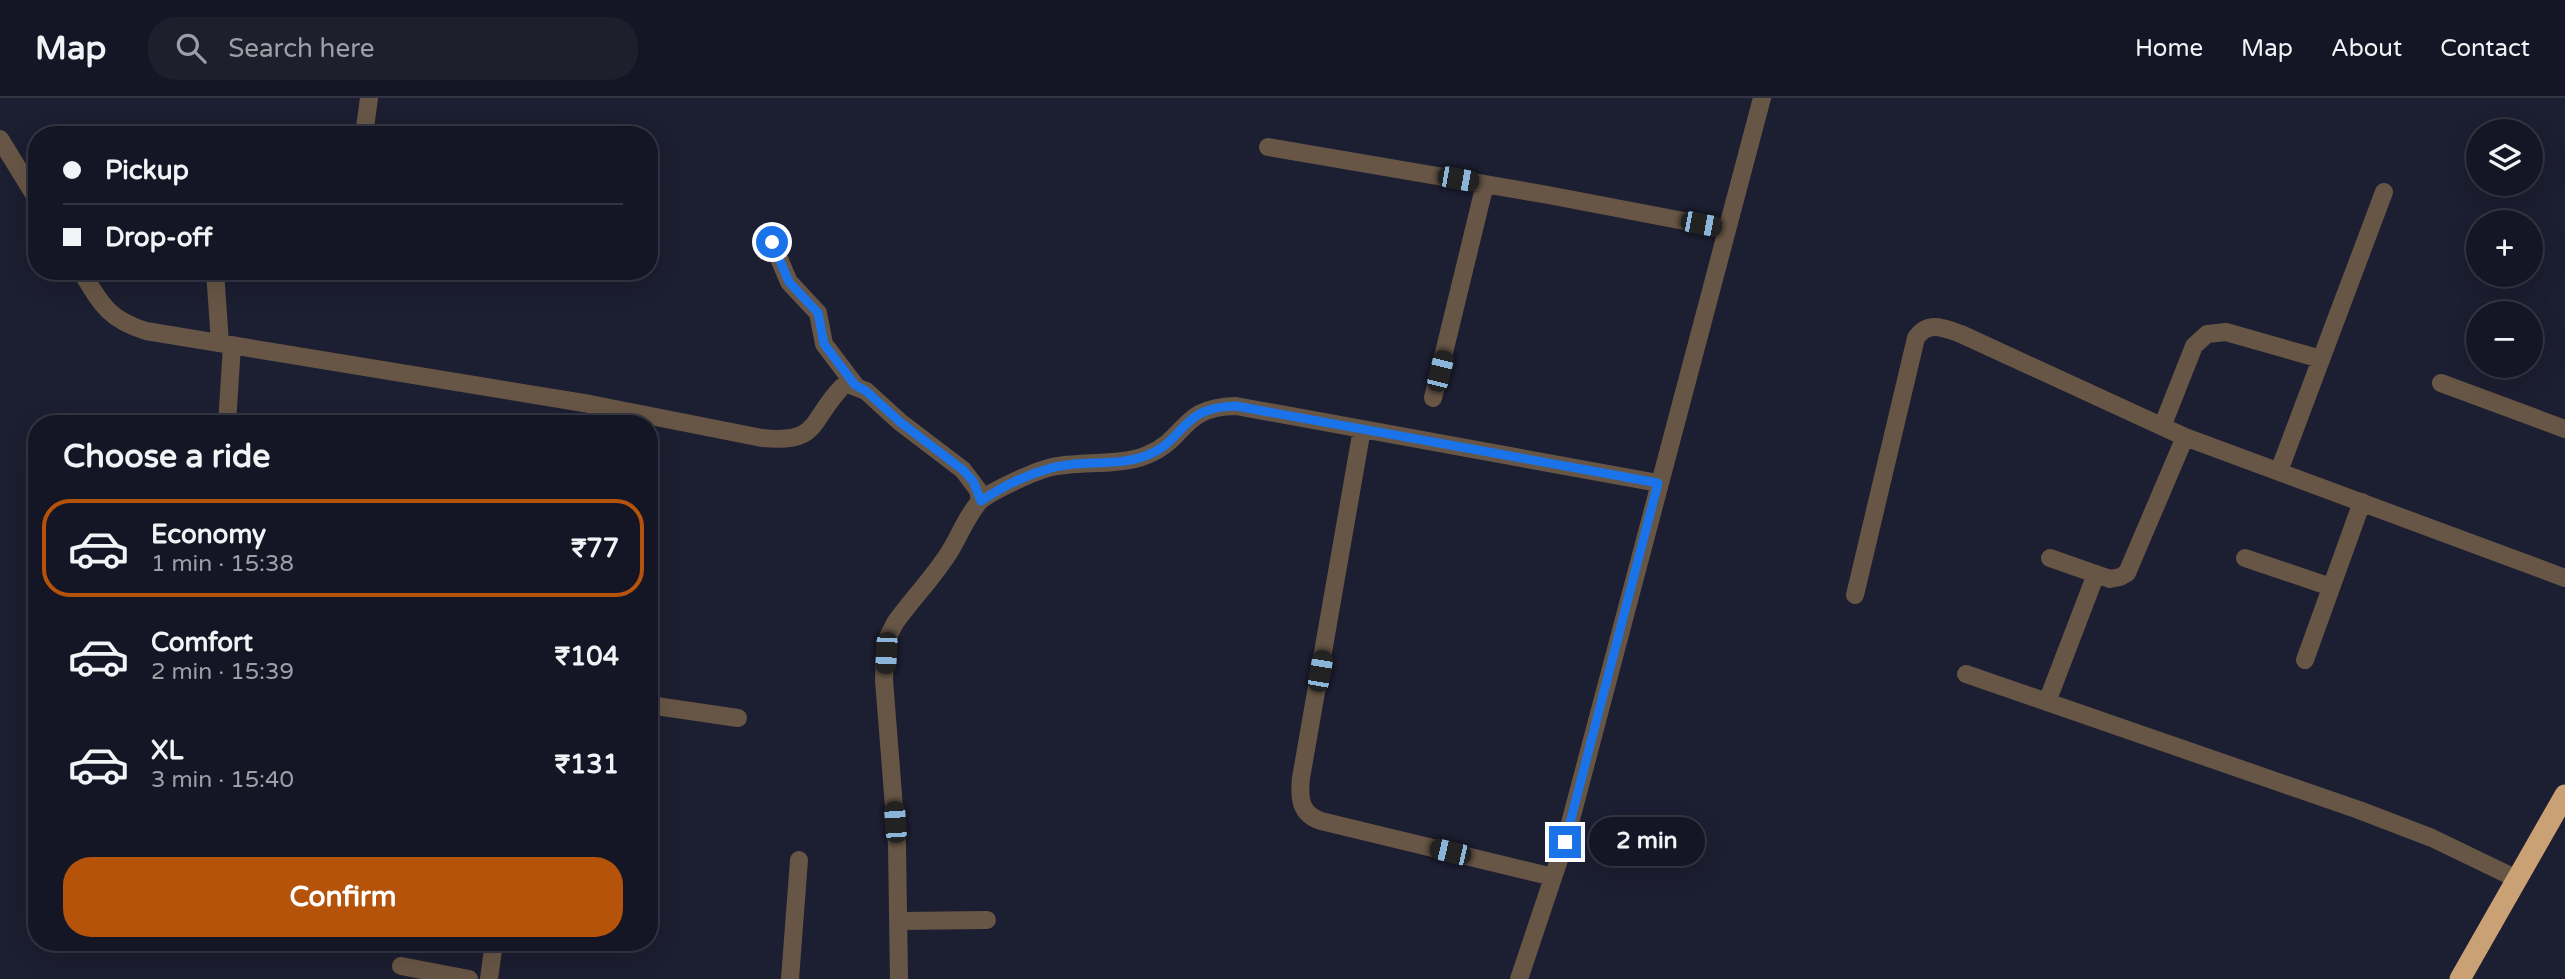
<!DOCTYPE html>
<html lang="en">
<head>
<meta charset="utf-8">
<style>
  :root { --surface:#151625; --page:#1e1f2d; --text:#f1f3f6; --muted:#9d9fa7; --line:#343542; --accent:#b45309 }
  body { margin:0; font-family:"Varela Round",sans-serif; background:var(--page); color:var(--text); height:100vh; display:flex; flex-direction:column; font-size:26px; white-space:nowrap }
  * { box-sizing:border-box; margin:0 }
  p { font-size:23px; color:var(--muted) }
  .icon { flex:none; width:38px; height:38px; fill:none; stroke:currentColor; stroke-width:2; stroke-linecap:round; stroke-linejoin:round }
  .map { position:relative; flex:1; overflow:hidden }
  .panel { position:absolute; left:28px; top:317px; width:630px; height:536px; display:flex; flex-direction:column; background:var(--surface); border-radius:28px; box-shadow:0 7px 28px #0002,0 0 0 2px var(--line) }
  .panel>* { flex:none }
  .top-card { position:absolute; left:28px; top:28px; width:630px; height:154px; border-radius:28px; box-shadow:0 7px 28px #0002,0 0 0 2px var(--line); display:grid; align-content:center; height:154px; padding:0 35px; background:var(--surface) }
  .tools { position:absolute; left:2466px; top:21px; display:grid; gap:14px }
  .tools a { display:grid; place-items:center; width:77px; height:77px; border-radius:50%; background:var(--surface); box-shadow:0 7px 28px #0002,0 0 0 2px var(--line); font-size:35px }
  .end { position:absolute; width:32px; height:32px; margin:-16px; border:9px solid #1a73e8; background:#fff; box-shadow:0 0 0 4px #fff }
  .from { border-radius:50% }
  .bubble { position:absolute; height:49px; border-radius:24px; background:var(--surface); box-shadow:0 7px 28px #0002,0 0 0 2px var(--line); font-size:23px; font-weight:800; line-height:49px; text-align:center }
  .car { position:absolute; width:21px; height:42px; margin:-21px -10px; border-radius:9px; box-shadow:0 0 5px 2px #0007; background:linear-gradient(#222 24%,#8ab4d8 0 40%,#222 0 76%,#8ab4d8 0 86%,#222 0) }
  .top-card b { display:flex; align-items:center; gap:24px; height:66px; font-size:26px }
  .top-card b+b { border-top:2px solid var(--line) }
  .top-card i { width:18px; height:18px; background:var(--text) }
  ul { padding:0; list-style:none }
  li { display:flex; align-items:center; gap:21px; height:98px; margin:0 14px 10px; padding:0 21px; border:4px solid transparent; border-radius:28px }
  li div { flex:1 }
  li b { display:block; font-size:26px }
  li em { font-style:normal; font-weight:800 }
  li.on { border-color:var(--accent) }
  li>.icon { width:63px; height:63px; stroke-width:1.5 }
  h2 { padding:0 35px; font-size:32px; line-height:84px }
  .primary-button { display:flex; gap:14px; margin-top:auto; padding:14px 35px }
  .primary-button a { flex:1; height:80px; border-radius:28px; background:var(--accent); color:#fff; font-size:28px; font-weight:800; line-height:80px; text-align:center }
  header { display:flex; align-items:center; gap:42px; box-sizing:border-box; height:98px; padding:0 35px; background:var(--surface); border-bottom:2px solid var(--line) }
  header strong { font-size:33px }
  nav { display:flex; gap:38px; margin-inline-start:auto; font-size:24px }
  .search { width:490px; height:63px; background:var(--page); display:flex; align-items:center; gap:18px; box-sizing:border-box; padding:0 24px; border-radius:28px; color:var(--muted); font-size:26px }
  .map>svg:first-child { display:block }
</style>
</head>
<body>
<header>
<strong>Map</strong>
<div class="search"><svg class="icon" aria-label="search" viewBox="0 0 24 24"><circle cx="10" cy="10" r="6"/><path d="M15 15l6 6"/></svg>Search here</div>
<nav><a>Home</a><a>Map</a><a>About</a><a>Contact</a></nav>
</header>
<div class="map">
<svg width="2565" height="881" viewBox="0 0 2565 881">
  <rect width="100%" height="100%" fill="#1c1e31"/>
  <g fill="none" stroke-linecap="round" stroke-linejoin="round">
    <!-- minor -->
    <path stroke="#675645" stroke-width="18" d="M364,37L369,0
      M0,41L37,101
      M1268,49L1548,97L1726,131
      M772,144L789,184L818,215L824,246L855,287
      M81,173C101,206 108,221 146,233L590,306L762,340C820,346 809,323 842,289L848,286L866,293L900,324L963,372L978,392L980,403
      M215,173L220,245
      M2441,285L2565,331
      M1433,300L1485,86
      M227,326L232,247
      M2162,329L2194,248L2207,236L2226,234L2321,261
      M1362,331L1301,680C1299,700 1300,716 1321,723L1553,779
      M2279,373L2384,94
      M2050,460L2110,481L2120,479L2127,475L2185,339
      M2245,460L2331,489
      M1855,497L1916,240C1928,222 1944,230 1961,236L2185,339L2565,480
      M2305,562L2362,404
      M1966,576L2359,712L2432,740L2517,781
      M2047,604L2096,476
      M649,607L738,620
      M899,823L987,822
      M401,868L469,881
      M489,881L494,844
      M790,881L799,762
      M899,881L897,747L884,582L885,555L889,537L895,525C912,501 934,479 950,453C960,437 967,417 980,403C991,393 1037,372 1052,369C1080,363 1122,368 1147,357C1188,340 1180,309 1236,308L1658,385
      M1519,881L1565,744L1762,0"/>
    <!-- highway -->
    <path stroke="#caa174" stroke-width="21" d="M2460,881L2565,697"/>
  </g>
  <g fill="none" stroke-linecap="round" stroke-linejoin="round">
    <!-- route -->
    <path stroke="#1a73e8" stroke-width="9" d="M772,144L789,184L818,215L824,246L855,287L866,293L900,324L963,372L973,383L981,403C1008,385 1042,369 1075,366C1097,364 1124,366 1145,358C1186,344 1178,309 1236,308L1658,385L1565,744"/>
  </g>
</svg>
<div class="tools">
<a><svg class="icon" aria-label="layers" viewBox="0 0 24 24"><path d="M12 4l9 5-9 5-9-5zM3 14l9 5 9-5"/></svg></a>
<a>+</a>
<a>−</a>
</div>
<i class="end from" style="left:772px;top:144px"></i>
<i class="end" style="left:1565px;top:744px"></i>
<div class="bubble" style="left:1589px;top:719px;width:116px">2 min</div>
<i class="car" style="left:1458px;top:81px;rotate:100deg"></i>
<i class="car" style="left:1701px;top:126px;rotate:101deg"></i>
<i class="car" style="left:1440px;top:273px;rotate:14deg"></i>
<i class="car" style="left:886px;top:555px;rotate:183deg"></i>
<i class="car" style="left:1320px;top:573px;rotate:10deg"></i>
<i class="car" style="left:895px;top:724px;rotate:356deg"></i>
<i class="car" style="left:1450px;top:754px;rotate:283deg"></i>
<div class="top-card">
<b><i class="from"></i>Pickup</b>
<b><i></i>Drop-off</b>
</div>
<section class="panel">
<h2>Choose a ride</h2>
<ul>
<li class="on"><svg class="icon" aria-label="car" viewBox="0 0 24 24"><path d="M5 17H2v-5l4-1 3-4h7l3 4 3 1v5h-3M9 17h6M6 11h13"/><circle cx="7" cy="17" r="2"/><circle cx="17" cy="17" r="2"/></svg><div><b>Economy</b><p>1 min · 15:38</p></div><em>₹77</em></li>
<li><svg class="icon" aria-label="car" viewBox="0 0 24 24"><path d="M5 17H2v-5l4-1 3-4h7l3 4 3 1v5h-3M9 17h6M6 11h13"/><circle cx="7" cy="17" r="2"/><circle cx="17" cy="17" r="2"/></svg><div><b>Comfort</b><p>2 min · 15:39</p></div><em>₹104</em></li>
<li><svg class="icon" aria-label="car" viewBox="0 0 24 24"><path d="M5 17H2v-5l4-1 3-4h7l3 4 3 1v5h-3M9 17h6M6 11h13"/><circle cx="7" cy="17" r="2"/><circle cx="17" cy="17" r="2"/></svg><div><b>XL</b><p>3 min · 15:40</p></div><em>₹131</em></li>
</ul>
<div class="primary-button"><a>Confirm</a></div>
</section>
</div>
</body>
</html>
